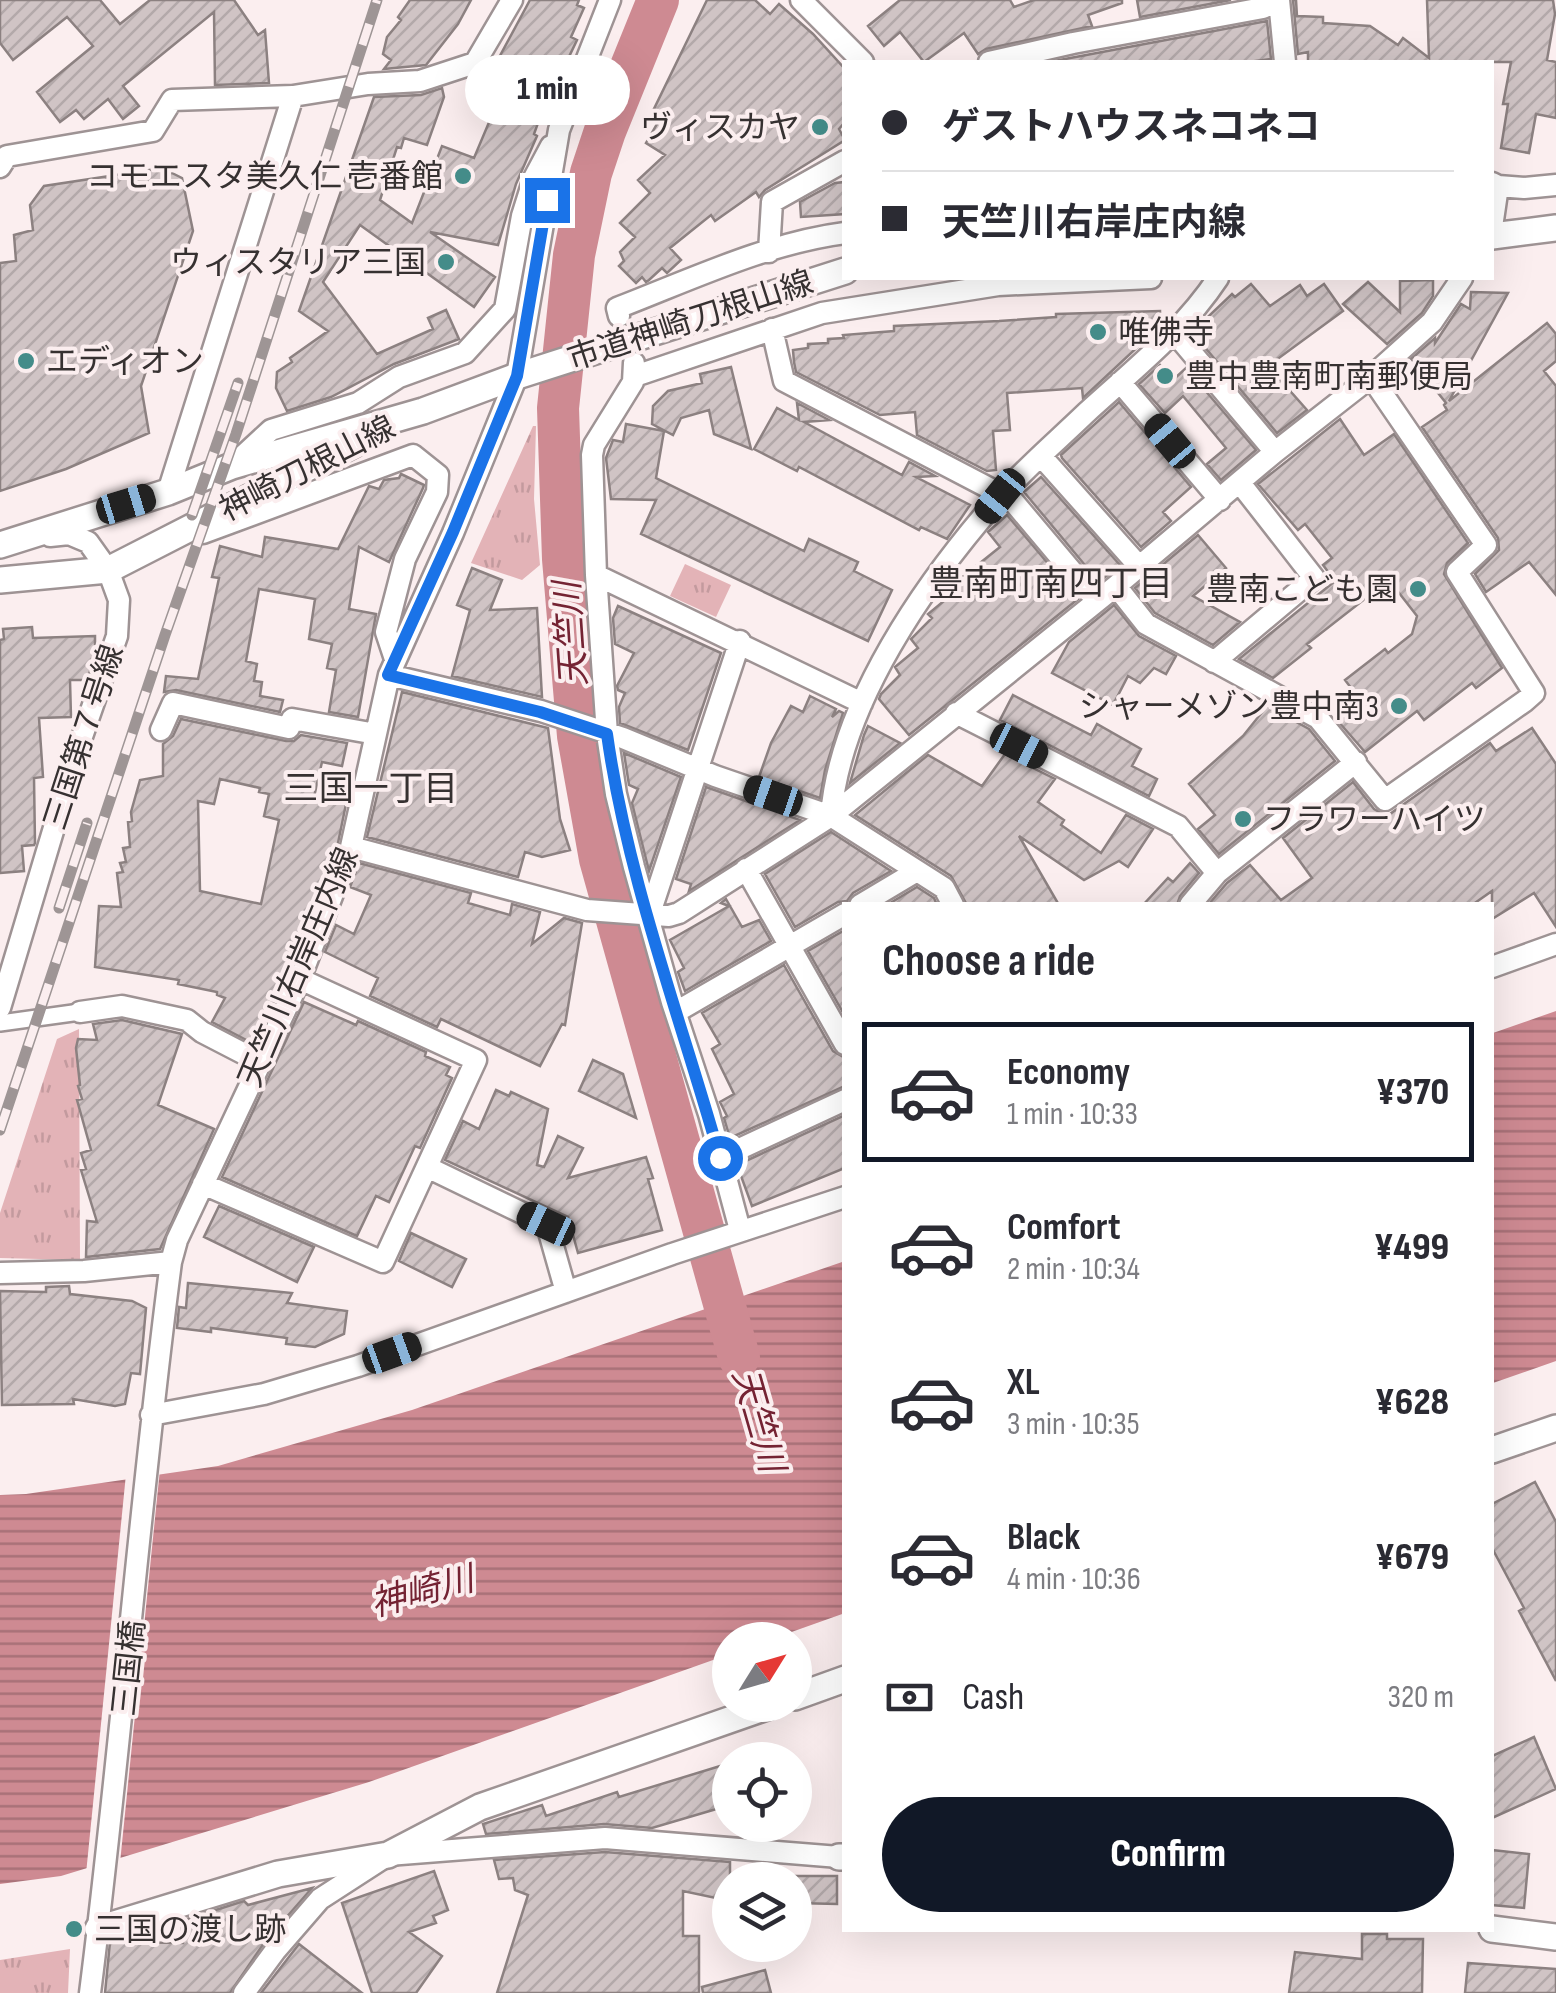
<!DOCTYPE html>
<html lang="en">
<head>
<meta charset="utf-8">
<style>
  :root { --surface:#fff; --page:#f7f7f7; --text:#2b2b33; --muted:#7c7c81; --line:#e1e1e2; --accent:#111827 }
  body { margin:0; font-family:"Sofia Sans Condensed","Noto Sans JP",sans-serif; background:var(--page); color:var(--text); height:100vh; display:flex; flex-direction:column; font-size:38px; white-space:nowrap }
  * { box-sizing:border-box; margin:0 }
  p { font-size:32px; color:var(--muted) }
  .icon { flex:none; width:55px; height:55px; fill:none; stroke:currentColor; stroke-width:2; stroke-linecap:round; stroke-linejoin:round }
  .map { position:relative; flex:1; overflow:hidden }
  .panel { position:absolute; left:842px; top:902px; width:652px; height:1030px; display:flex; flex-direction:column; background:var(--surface); border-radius:0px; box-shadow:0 10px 40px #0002 }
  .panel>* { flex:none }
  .hud { position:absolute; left:842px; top:60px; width:652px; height:220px; border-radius:0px; box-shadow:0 10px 40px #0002; display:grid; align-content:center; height:220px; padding:0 40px; background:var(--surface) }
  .needle { width:65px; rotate:53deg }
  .controls { position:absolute; left:712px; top:1622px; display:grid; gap:20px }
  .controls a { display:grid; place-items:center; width:100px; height:100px; border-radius:50%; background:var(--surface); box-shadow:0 10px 40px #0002; font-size:50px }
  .end { position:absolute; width:45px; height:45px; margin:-22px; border:12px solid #1a73e8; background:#fff; box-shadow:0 0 0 5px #fff }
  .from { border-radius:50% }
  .bubble { position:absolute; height:70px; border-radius:35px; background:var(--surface); box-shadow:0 10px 40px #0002; font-size:32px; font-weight:800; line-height:70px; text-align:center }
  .car { position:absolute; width:30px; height:60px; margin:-30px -15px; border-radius:12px; box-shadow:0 0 8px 2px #0007; background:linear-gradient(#222 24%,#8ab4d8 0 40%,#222 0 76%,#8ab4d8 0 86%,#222 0) }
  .hud b { display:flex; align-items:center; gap:35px; height:95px; font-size:38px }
  .hud b+b { border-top:2px solid var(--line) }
  .hud i { width:25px; height:25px; background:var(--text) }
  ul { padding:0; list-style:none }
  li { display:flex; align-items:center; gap:30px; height:140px; margin:0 20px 15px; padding:0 20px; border:5px solid transparent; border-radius:0px }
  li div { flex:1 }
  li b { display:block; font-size:38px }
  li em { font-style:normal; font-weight:800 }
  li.on { border-color:var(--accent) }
  li>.icon { width:90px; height:90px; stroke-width:1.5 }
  h2 { padding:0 40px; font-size:45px; line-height:120px }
  .pay { display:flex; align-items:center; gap:25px; height:110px; padding:0 40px; font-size:38px }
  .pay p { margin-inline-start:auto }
  .cta { display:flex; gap:20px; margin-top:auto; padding:20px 40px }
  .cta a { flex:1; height:115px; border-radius:60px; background:var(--accent); color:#fff; font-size:40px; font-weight:800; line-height:115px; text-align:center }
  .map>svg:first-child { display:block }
</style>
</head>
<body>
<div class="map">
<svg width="1556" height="1993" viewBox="0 0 1556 1993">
  <defs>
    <pattern id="park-tufts" width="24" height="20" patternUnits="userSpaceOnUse" patternTransform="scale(2.5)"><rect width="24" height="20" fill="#e3b3b7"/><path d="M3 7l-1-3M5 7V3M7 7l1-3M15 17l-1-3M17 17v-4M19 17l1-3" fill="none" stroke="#c39a9e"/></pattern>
    <pattern id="water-rules" width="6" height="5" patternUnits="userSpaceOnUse" patternTransform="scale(2.5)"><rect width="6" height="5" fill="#ce8a92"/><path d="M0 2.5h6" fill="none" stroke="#a87178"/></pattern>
    <pattern id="building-hatch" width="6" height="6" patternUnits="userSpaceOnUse" patternTransform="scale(2.5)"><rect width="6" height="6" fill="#d0c4c5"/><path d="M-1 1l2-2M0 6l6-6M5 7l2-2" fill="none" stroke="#b3a9aa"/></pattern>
  </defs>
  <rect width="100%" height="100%" fill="#fbeeef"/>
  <!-- park -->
  <path fill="url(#park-tufts)" d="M533,426H536L534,499L540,565L522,580L471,563Z
    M685,564L731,585L716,617L670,596Z
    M79,1029L80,1260L0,1258V1213L57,1039Z
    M70,1949L68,1993H0V1960Z"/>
  <!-- water -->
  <path fill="url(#water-rules)" d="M1556,1011V1361L1493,1383V1033Z
    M845,1261V1613L769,1640H730V1654L369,1782L61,1876L0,1884V1495L26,1494L218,1466L412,1410Z"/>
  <!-- pier -->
  <path fill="#fbeeef" d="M160,1469L120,1863L86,1874L126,1474Z"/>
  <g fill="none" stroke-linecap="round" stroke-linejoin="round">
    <!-- river -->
    <path stroke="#ce8a92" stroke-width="42" d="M658,0L605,131L591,173L574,255L558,408L563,559L578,736L600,859L739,1357"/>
  </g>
  <!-- building -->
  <path fill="url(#building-hatch)" stroke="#8c8181" stroke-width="2.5" fill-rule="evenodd" d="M0,0H100L120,24L150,0H234L258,35L265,30L269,83L215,85L214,12L123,86L139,106L123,119L108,99L84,119L76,110L60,122L37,92L93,46L67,17L13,60L0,43Z
    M410,0H471L458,24L426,65L384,69L391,60L383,54L387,37L401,20L398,17Z
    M530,0H579L577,5L584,8L571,37L577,40L542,113L489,76Z
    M707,0H755L770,14L779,4L813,34L845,69V122L839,129L845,140L765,190L759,197L756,192L715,221L711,215L670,248L681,260L667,273L662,268L649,280L646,282L642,277L636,283L619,266L624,261L620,252L635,237L620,223L650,193L638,180L665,155L646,143L661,117L652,113Z
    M900,0H1010L1014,7L1034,0H1122V3L1088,15L1092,26L986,49L978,54L964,33L924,62L900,32L884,46L868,26Z
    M1137,0H1231L1140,17Z
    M1293,0H1296L1297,16L1323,17V23L1370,26L1398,45L1403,38L1429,58L1427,0H1553L1555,14L1547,60L1556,62V118L1536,114L1529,153L1501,148L1508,104H1503L1511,62H1308V52L1298,54Z
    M1267,21L1271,59L1248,62H1049Z
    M442,88L444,97L427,145L404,138L401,148L397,147L380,200L412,223L442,146L474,158L495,108L538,123L534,134L537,136L516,184L498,245L430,232L495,277L474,307L360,225L323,282L377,354L433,329L428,318L446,310L459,339L394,364L331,397L287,411L276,388L277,372L292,362L290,358L328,331L299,311L374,97L421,95Z
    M162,168L182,178L193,231L141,386L149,433L66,469L0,491V263L16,261L14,235L33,230L30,205L44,186Z
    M845,182V214L801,217L800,202L835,183Z
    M1433,280V296L1422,313L1387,344L1343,304L1368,282L1400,312V281Z
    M1251,284L1270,306L1300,285L1307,296L1324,284L1343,311L1268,366L1307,410L1277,433L1192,332L1232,294L1235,297Z
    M1471,292L1508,293L1449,401L1547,323L1556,334V361L1544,371L1556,386V595L1529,562L1486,592L1475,574L1499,550L1498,538L1422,427L1447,410L1444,405L1446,403L1411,359L1435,338V343L1461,304L1470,309Z
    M1160,311V326L1083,398L1082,388L1007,393L1010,430L993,431L996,470L987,471L917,435L915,412L880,415L796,372L794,362L793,350L808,348V344L828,343V339L844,338L843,335L894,331V326L999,321L1056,317V314Z
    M1160,365L1173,380L1186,368L1256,450L1221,480L1207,464L1226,448L1183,396L1165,413L1139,384Z
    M731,367L751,449L714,434L709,410L681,418L673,435L652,424L653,406L668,391L702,383L700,374Z
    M1119,402L1191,487L1163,512L1171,521L1141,547L1062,458L1061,455Z
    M797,403L829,420L804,422L902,475L909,462L935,476L916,477L970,505L947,539L921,527L919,530L799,467L797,471L754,449L777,408L799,420Z
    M1340,419L1364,455L1394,434L1468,543L1447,563L1444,574L1502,668L1476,688L1472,683L1424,720L1417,711L1365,752L1337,720L1361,701L1345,680L1385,649L1388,653L1412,634L1417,616L1389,580L1307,644L1311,648L1273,678L1239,659L1335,581L1323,565L1332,558L1305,524L1298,530L1258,484Z
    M626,424L664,431L656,478L804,551L809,539L858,562L854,571L892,590L868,641L641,534L656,500L611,499L606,458L613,440L623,442Z
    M401,474L424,485L423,488L389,562L359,547L349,609L376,614L358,717L329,712L336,670L327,668L332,644L309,639L315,599L259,589L246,661L257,664L254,681L262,682L260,696L283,700L280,712L176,690L164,692L166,676L198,679L219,578L212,577L220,546L262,557L265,537L338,549L369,486L379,489L384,480L399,478Z
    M1041,477L1120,565L1099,582L1024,492Z
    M1007,515L1078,599L909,735L879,699L881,694L900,675L895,667L918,648L911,639L932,618L928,614L956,591L951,586L1000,547L988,532Z
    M1198,535L1226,568L1193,596L1240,622L1213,645L1155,613L1135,588Z
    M472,568L502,580L490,610L537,608L542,697L452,676L470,610L457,605Z
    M1114,605L1139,636L1176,656L1166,674L1154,668L1140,683L1128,676L1113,705L1052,673L1069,642Z
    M618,606L721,653L688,750L620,723L619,707L625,693L618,690L617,686L634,653L615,644L613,618Z
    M32,627L33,638L95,636V657L87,680H70L71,717L39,718L43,777L34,778L35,843L34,845L22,846L24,871L0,873V640L4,639L3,629Z
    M402,692L548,728L560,819L570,850L542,857L525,852L518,877L367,837Z
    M1013,695L1091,735L1097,724L1141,749L1132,766L1157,779L1149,796L1000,720Z
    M810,696L836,709L832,717L839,711L843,713L825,770L820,798L759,777L771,743L791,706L803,712Z
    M1267,706L1309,729L1335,761L1219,854L1198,829L1215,815L1189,784L1243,736Z
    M181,719L286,741H294L301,735L347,743L342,766L322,762L314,797L346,804L338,843L287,974L254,1044L212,1022L225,998L217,995V992L178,984L179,980L95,967L99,906L121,907L117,873L123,872L120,863L126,862L123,848L130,847L128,822L132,821L131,812L140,780L163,776V744L173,736ZM220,779L260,788L259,792L269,794L264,816L279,820L261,904L200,891L198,801L214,804Z
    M868,726L900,743L850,783L864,735Z
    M1532,728L1556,764V927L1534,893L1492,919V891L1472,905H1208L1227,883L1250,865L1281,900L1312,878L1283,838L1353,782L1374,809L1387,816L1490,743L1496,751Z
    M624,753L681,777L649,871L632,803L638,789L629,785Z
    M1005,754L1055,779L1038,802L1064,820L1061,825L1101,853L1126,815L1153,829L1128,867L1119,861L1084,880L1019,836L1059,905H967L951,876L855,815L928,755L982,786Z
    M706,787L800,820L689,891L691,884L676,879Z
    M831,832L891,871L853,893L847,901L838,902L795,927L765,874Z
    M359,863L471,893L468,903L510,915L512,904L540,912L532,944L564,918L582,923L565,1025L562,1024L540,1066L441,1019L437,1027L370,996L378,978L325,952L336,925L354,934L371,895L350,887Z
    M1190,863L1199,873L1180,896L1177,905H1143L1168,878L1173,882Z
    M917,887L934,898L937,905H887Z
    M726,899L742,927L759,920L771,941L685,991L678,972L684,968L670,940L729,906L721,903Z
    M845,930V1016L808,951Z
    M784,965L833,1051L845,1058V1086L730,1138L724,1118L727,1116L720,1102L734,1094L712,1049L720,1044L702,1013Z
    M304,1002L356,1025L358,1021L426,1052L425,1056L450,1067L446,1075L452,1078L420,1148L415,1146L389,1202L376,1196L357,1236L222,1177Z
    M122,1020L182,1034L158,1105L214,1129L160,1249L86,1257L87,1221L97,1222L81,1170L86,1169L81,1153L91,1150L77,1100L82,1099L78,1086L80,1085L76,1048L78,1039L97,1040L93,1024Z
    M593,1060L623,1074L636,1118L579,1091Z
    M496,1090L509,1096L511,1092L548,1109L537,1165L544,1167L558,1136L583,1148L568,1178L646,1157L653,1178L648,1179L662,1230L578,1253L568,1217L445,1160L463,1121L479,1129Z
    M845,1115V1168L752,1206L737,1165Z
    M219,1206L314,1247L297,1282L204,1237Z
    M411,1233L466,1259L452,1287L399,1261Z
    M188,1283L292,1293L287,1303L347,1311L344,1334L315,1347L286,1344L287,1338L211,1328V1332L177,1328L179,1307L186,1308Z
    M69,1286L70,1294L132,1301L146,1308L140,1374L131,1373L125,1404L115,1406L73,1399L74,1404L2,1405L0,1291L46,1292V1287Z
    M1535,1482L1556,1522V1681L1519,1611L1524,1608L1492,1548V1504Z
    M1534,1737L1556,1789L1492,1818V1756Z
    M730,1763V1805L652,1828L604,1824L486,1834L483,1824L542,1805L546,1816L617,1792L619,1797Z
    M1492,1850L1529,1854L1524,1908L1492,1905Z
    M605,1852L730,1862V1901L683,1891V1936H699V1993H497L528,1895L515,1890L513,1878L499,1879L494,1860Z
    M434,1871L448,1910L433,1916L436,1923L409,1932L442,1956L416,1993H372L342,1903Z
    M795,1876H837V1904L795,1903Z
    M312,1888L264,1943L230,1993H105L110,1942L183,1943L181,1921L244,1901L248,1905Z
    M1362,1934H1387V1939H1423L1422,1993H1289L1295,1952L1362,1959Z
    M299,1944L362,1993H261Z
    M1468,1963L1556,1969V1993H1465Z
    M765,1970L771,1993H703L702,1987Z"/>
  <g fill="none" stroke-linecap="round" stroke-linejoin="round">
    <defs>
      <path id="pedestrian" d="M0,1023L80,1012"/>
      <path id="minor" d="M801,0L863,62
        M1279,0L1285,62
        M989,62L1073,43L1263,8L1278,0
        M0,167L7,156L153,131L172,100L293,96L368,84L420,81L475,63L512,0
        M1492,183L1498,186L1492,227
        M1498,186L1524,188L1556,185
        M769,252L772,202L845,161
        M619,316L617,308C690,280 767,243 845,233
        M772,329L784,381L1012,500L1097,601
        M1175,333L1275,452
        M634,363L633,382L594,445L592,455L596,575L607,734L616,794L634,867L672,1002L709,1114L740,1230
        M635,376L822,313L998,285L1151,278
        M1120,382L1220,500
        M1041,456L1138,565
        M232,466L271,430L358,403L399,377L465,353L505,309L522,216L534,178L551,146
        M168,492L293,96
        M203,533L413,455L438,475L437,492L405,559L386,632L395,659
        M596,575L862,703
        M1116,586L1146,624L1318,718L1385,800L1525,701L1534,693L1457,572L1486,545L1371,377
        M1214,662L1314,578L1240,483
        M389,675L541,711L623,738L715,776L831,816L944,888L953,905
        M956,713L1178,826L1217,873
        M161,730L173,703L289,728L292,719L376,734
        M831,816C840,703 926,581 999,498C1025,468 1057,441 1086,413C1133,370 1183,331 1218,278
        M351,847L587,910L669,916L679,913L831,816L1116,586L1275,452L1371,377L1432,322L1462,278
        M746,869L845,1044
        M860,905L917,871
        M1190,905L1217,873L1356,762
        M650,913L740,641
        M1492,967L1556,944
        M0,1008L77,751L117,636L119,600L108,570L88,542L69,534L50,536
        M80,1012L122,1006L187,1020L202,1032L260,1062
        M676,1012L845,914
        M720,1158L845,1100
        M427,1167L547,1225L566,1292
        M203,1184L383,1262L476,1060L300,979
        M0,1273L84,1271L171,1262
        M151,1415L264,1394L358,1366L672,1254L845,1197
        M90,1993C121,1750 139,1505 171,1262L177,1240L300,979L351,847L389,675L453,533L517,376L559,130L610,0
        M244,1993L275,1951L320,1899L388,1855L605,1838L839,1857"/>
      <path id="tertiary" d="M1492,236L1556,228
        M0,545L168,492L232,466L423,411L517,376L845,271
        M0,580L108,570L360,441
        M1492,1450L1556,1428
        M795,1697L845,1679
        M839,1857H845
        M98,1929L278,1874L388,1855L480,1807L772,1705
        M1492,1929L1556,1937"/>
    </defs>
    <!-- pedestrian casing -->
    <use href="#pedestrian" stroke="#9e9394" stroke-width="20"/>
    <!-- minor casing -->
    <use href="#minor" stroke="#9e9394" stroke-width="25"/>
    <!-- tertiary casing -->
    <use href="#tertiary" stroke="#9e9394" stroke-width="30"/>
    <!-- pedestrian -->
    <use href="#pedestrian" stroke="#fff" stroke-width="15"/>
    <!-- minor -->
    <use href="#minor" stroke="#fff" stroke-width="20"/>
    <!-- tertiary -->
    <use href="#tertiary" stroke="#fff" stroke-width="25"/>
    <defs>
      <path id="rail" d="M192,515L238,383
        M59,908L87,823
        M0,1130L165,635L236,434L377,0"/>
    </defs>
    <!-- rail casing -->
    <use href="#rail" stroke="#9e9595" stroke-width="11"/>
    <!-- rail -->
    <use href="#rail" stroke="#fbeeef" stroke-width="8" stroke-dasharray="22" stroke-linecap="butt"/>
  </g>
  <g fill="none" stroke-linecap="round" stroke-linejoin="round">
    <!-- route -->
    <path stroke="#1a73e8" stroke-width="12" d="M547,200L517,376L453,532L388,675L540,712L607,734C627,878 681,1019 720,1158"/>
  </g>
  <!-- markers -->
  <g fill="#448c89" stroke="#fbeeef" stroke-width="4">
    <circle cx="820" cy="127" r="10"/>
    <circle cx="463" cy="176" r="10"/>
    <circle cx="446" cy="262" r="10"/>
    <circle cx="1098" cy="332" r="10"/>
    <circle cx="26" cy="361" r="10"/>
    <circle cx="1165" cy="376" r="10"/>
    <circle cx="1418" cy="589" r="10"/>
    <circle cx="1399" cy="706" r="10"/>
    <circle cx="1243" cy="819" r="10"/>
    <circle cx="74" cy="1929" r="10"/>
  </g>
  <g text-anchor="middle" stroke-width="8" stroke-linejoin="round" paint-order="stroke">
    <!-- poi labels -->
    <g font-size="32" fill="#363131" stroke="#fbeeef" text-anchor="end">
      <text x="800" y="138">ヴィスカヤ</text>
      <text x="443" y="187">コモエスタ美久仁 壱番館</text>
      <text x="426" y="273">ウィスタリア三国</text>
      <text x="1118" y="343" text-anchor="start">唯佛寺</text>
      <text x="46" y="372" text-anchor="start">エディオン</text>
      <text x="1185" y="387" text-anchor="start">豊中豊南町南郵便局</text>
      <text x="1398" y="600">豊南こども園</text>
      <text x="1379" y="717">シャーメゾン豊中南3</text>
      <text x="1263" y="830" text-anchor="start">フラワーハイツ</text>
      <text x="94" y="1940" text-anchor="start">三国の渡し跡</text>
    </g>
    <!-- street labels -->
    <g font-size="32" fill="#363131" stroke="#fbeeef">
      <text transform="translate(690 320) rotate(-18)" y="11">市道神崎刀根山線</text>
      <text transform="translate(307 468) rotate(-27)" y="11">神崎刀根山線</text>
      <text transform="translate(83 737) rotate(-72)" y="11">三国第７号線</text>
      <text transform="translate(298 967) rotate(-67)" y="11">天竺川右岸庄内線</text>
      <text transform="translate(128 1668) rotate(-84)" y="11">三国橋</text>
    </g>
    <!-- neighbourhood labels -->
    <g font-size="35" fill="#363131" stroke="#fbeeef">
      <text x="1051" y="595">豊南町南四丁目</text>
      <text x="371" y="800">三国一丁目</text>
    </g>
    <!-- water labels -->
    <g font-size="35" font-style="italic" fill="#742333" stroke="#fbeeef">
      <text transform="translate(570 634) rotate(-94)" y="12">天竺川</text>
      <text transform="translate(759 1420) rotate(74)" y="12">天竺川</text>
      <text transform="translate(422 1591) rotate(-15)" y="12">神崎川</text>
    </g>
  </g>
</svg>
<div class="controls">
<a><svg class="needle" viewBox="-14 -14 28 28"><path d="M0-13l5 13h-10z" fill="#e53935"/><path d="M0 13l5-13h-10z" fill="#7c7c81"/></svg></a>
<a><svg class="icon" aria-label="locate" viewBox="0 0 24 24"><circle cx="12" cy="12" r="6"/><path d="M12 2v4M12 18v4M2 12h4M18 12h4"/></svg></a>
<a><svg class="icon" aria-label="layers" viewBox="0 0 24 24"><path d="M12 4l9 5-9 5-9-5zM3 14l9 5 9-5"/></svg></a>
</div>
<i class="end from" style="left:720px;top:1158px"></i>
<i class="end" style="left:547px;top:200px"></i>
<div class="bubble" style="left:465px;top:55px;width:165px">1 min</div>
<i class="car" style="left:1170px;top:441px;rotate:320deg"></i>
<i class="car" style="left:1000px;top:496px;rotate:219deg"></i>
<i class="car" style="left:126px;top:504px;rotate:73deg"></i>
<i class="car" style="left:1019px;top:746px;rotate:117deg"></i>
<i class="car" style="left:773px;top:796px;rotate:289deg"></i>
<i class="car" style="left:546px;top:1224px;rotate:295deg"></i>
<i class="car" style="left:392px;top:1353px;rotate:70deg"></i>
<div class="hud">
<b><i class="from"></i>ゲストハウスネコネコ</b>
<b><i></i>天竺川右岸庄内線</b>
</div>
<section class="panel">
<h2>Choose a ride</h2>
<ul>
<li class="on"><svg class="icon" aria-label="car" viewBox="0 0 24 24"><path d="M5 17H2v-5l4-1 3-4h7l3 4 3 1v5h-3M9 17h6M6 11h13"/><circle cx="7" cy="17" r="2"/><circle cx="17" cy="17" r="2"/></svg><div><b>Economy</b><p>1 min · 10:33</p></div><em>¥370</em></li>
<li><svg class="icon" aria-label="car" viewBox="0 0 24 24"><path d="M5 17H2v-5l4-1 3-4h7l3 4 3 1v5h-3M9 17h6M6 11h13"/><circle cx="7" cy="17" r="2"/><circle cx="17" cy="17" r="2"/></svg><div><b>Comfort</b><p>2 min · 10:34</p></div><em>¥499</em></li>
<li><svg class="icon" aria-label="car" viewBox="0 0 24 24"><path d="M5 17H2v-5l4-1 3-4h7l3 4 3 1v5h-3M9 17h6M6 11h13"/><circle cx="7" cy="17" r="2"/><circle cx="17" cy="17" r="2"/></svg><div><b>XL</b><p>3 min · 10:35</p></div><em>¥628</em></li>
<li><svg class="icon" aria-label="car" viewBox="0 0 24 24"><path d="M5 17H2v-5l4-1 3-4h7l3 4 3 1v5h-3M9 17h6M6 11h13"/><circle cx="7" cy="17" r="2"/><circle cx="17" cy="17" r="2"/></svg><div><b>Black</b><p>4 min · 10:36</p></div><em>¥679</em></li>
</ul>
<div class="pay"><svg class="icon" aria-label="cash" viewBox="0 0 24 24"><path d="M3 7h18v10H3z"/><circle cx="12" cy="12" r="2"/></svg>Cash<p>320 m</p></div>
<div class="cta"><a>Confirm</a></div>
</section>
</div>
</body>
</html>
